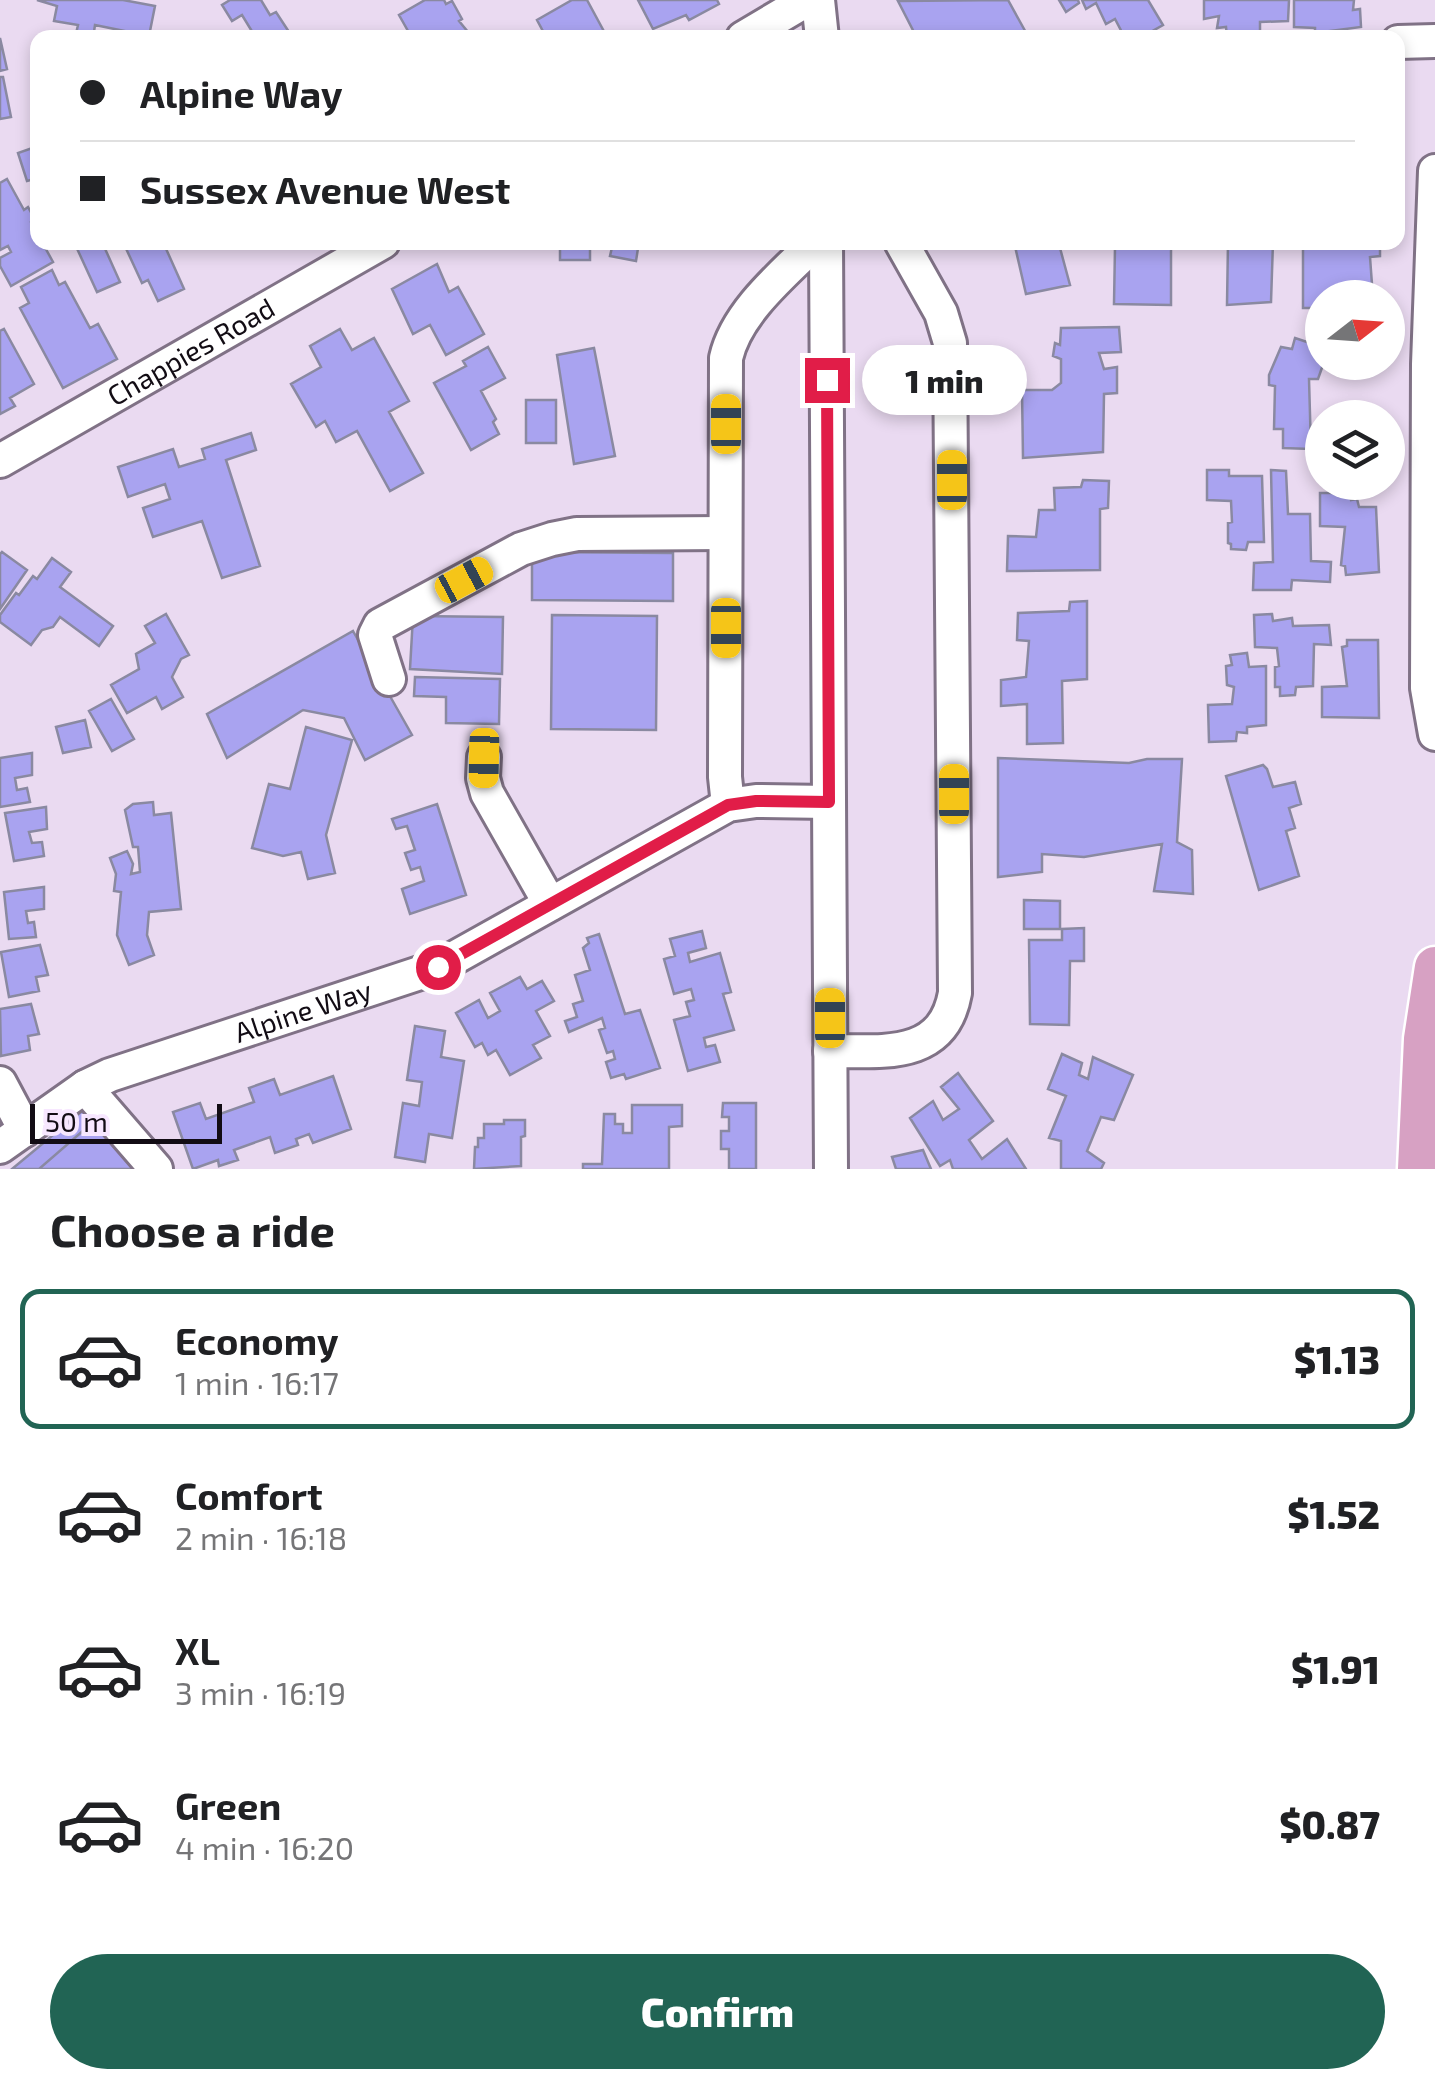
<!DOCTYPE html>
<html lang="en">
<head>
<meta charset="utf-8">
<style>
  :root { --surface:#fff; --page:#f2f2f2; --text:#202124; --muted:#757577; --line:#e0e0e0; --accent:#216454 }
  body { margin:0; font-family:"Exo 2",sans-serif; background:var(--page); color:var(--text); height:100vh; display:flex; flex-direction:column; font-size:38px; white-space:nowrap }
  * { box-sizing:border-box; margin:0 }
  p { font-size:32px; color:var(--muted) }
  .icon { flex:none; width:55px; height:55px; fill:none; stroke:currentColor; stroke-width:2; stroke-linecap:round; stroke-linejoin:round }
  .map { position:relative; height:1169px; overflow:hidden }
  .sheet { display:flex; flex-direction:column; background:var(--surface); flex:1 }
  .sheet>* { flex:none }
  .guide { position:absolute; left:30px; top:30px; width:1375px; height:220px; border-radius:20px; box-shadow:0 5px 15px #0003; display:grid; align-content:center; height:220px; padding:0 50px; background:var(--surface) }
  .needle { width:65px; rotate:73deg }
  .tools { position:absolute; left:1305px; top:280px; display:grid; gap:20px }
  .tools a { display:grid; place-items:center; width:100px; height:100px; border-radius:50%; background:var(--surface); box-shadow:0 5px 15px #0003; font-size:50px }
  .scale { position:absolute; left:30px; bottom:25px; width:192px; box-sizing:border-box; padding-left:10px; border:5px solid #120c14; border-top:0; font-size:28px; line-height:35px; white-space:nowrap; color:#120c14; -webkit-text-stroke:8px #f7e7ff; paint-order:stroke }
  .end { position:absolute; width:45px; height:45px; margin:-22px; border:12px solid #e11d48; background:#fff; box-shadow:0 0 0 5px #fff }
  .from { border-radius:50% }
  .bubble { position:absolute; height:70px; border-radius:35px; background:var(--surface); box-shadow:0 5px 15px #0003; font-size:32px; font-weight:800; line-height:70px; text-align:center }
  .car { position:absolute; width:30px; height:60px; margin:-30px -15px; border-radius:12px; box-shadow:0 0 8px 2px #0007; background:linear-gradient(#f5c518 24%,#345 0 40%,#f5c518 0 76%,#345 0 86%,#f5c518 0) }
  .guide b { display:flex; align-items:center; gap:35px; height:95px; font-size:38px }
  .guide b+b { border-top:2px solid var(--line) }
  .guide i { width:25px; height:25px; background:var(--text) }
  ul { padding:0; list-style:none }
  li { display:flex; align-items:center; gap:30px; height:140px; margin:0 20px 15px; padding:0 30px; border:5px solid transparent; border-radius:20px }
  li div { flex:1 }
  li b { display:block; font-size:38px }
  li em { font-style:normal; font-weight:800 }
  li.on { border-color:var(--accent) }
  li>.icon { width:90px; height:90px; stroke-width:1.5 }
  h2 { padding:0 50px; font-size:45px; line-height:120px }
  .action { display:flex; gap:20px; margin-top:auto; padding:20px 50px }
  .action a { flex:1; height:115px; border-radius:60px; background:var(--accent); color:#fff; font-size:40px; font-weight:800; line-height:115px; text-align:center }
  .map>svg:first-child { display:block }
</style>
</head>
<body>
<div class="map">
<svg width="1435" height="1169" viewBox="0 0 1435 1169">
  <rect width="100%" height="100%" fill="#eadaf1"/>
  <!-- building -->
  <path fill="#a9a3f0" stroke="#8a89a1" stroke-width="2.5" d="M37,0H123L155,6L149,36L95,25L93,38H75L78,25L54,21L57,6Z
    M230,0H261L270,15L276,12L289,32L280,38H256L242,15L232,21L222,5Z
    M425,0H444L446,4L452,1L462,19L459,21L473,38H412L399,15Z
    M572,0H587L607,37L542,38L545,35L537,20Z
    M638,0H717L719,4L689,20L686,15L653,29Z
    M1008,0L1029,38H917L898,1Z
    M1059,0H1078L1079,3L1066,12Z
    M1082,0H1148L1163,25L1140,38H1125L1115,19L1106,24L1096,3L1086,9Z
    M1204,0H1289L1288,21L1260,22V36L1227,37L1226,27L1217,28L1219,16L1204,19Z
    M1294,0H1354L1353,10L1360,9L1361,27L1315,33V28L1294,27Z
    M0,38L7,69L0,71Z
    M0,77H3L11,117L0,119Z
    M38,146V178L27,181L18,153Z
    M7,179L24,210L28,207L35,219L31,222L38,235V242H42L53,262L11,286L0,266V258L11,252L8,246L0,250V183Z
    M74,242H102L120,282L97,292Z
    M123,242H163L184,289L158,301L148,280L142,283Z
    M560,242H639L636,261L610,256L613,243H590V260H560Z
    M1014,242H1068L1060,248L1070,285L1026,294Z
    M1137,242H1167V248L1171,249V305L1114,304L1115,247L1136,246Z
    M1228,242H1273L1271,302L1227,305Z
    M1303,242H1380V256L1370,257L1373,298H1349V282L1345,283V298H1322V308H1303Z
    M437,264L449,292L458,287L484,334L446,355L430,325L413,334L392,289Z
    M52,270L59,285L65,282L90,328L98,324L117,359L63,388L20,308L29,303L21,287Z
    M1119,327L1121,352L1099,353L1104,369L1117,367V393L1104,394L1103,452L1023,458L1022,390H1052L1061,383V359L1053,356L1055,343L1060,345L1061,328Z
    M4,329L34,384L10,398L15,406L0,414V331Z
    M340,329L352,350L374,338L409,401L389,412L423,473L390,491L357,431L336,442L325,421L316,427L291,384L321,367L310,346Z
    M1295,338L1322,347L1324,362L1318,379H1309L1311,449L1283,448V429H1274L1275,386L1269,385V375L1281,347L1292,349Z
    M488,347L505,378L481,391L496,419L493,422L499,434L471,450L434,383L466,366L463,361Z
    M594,348L615,456L574,464L557,355Z
    M526,400H556V443H526Z
    M251,433L256,450L226,460L260,566L222,578L202,521L153,537L143,508L170,499L165,484L128,497L118,467L173,449L179,467L205,459L202,449Z
    M1207,470H1229V476H1262L1264,542H1248L1246,550L1231,549V544L1228,543V523L1232,522L1231,501L1207,500Z
    M1271,470L1286,471L1288,514H1310L1311,561L1331,562L1330,582L1292,580L1291,590H1253L1254,563L1273,562Z
    M1083,480L1109,481L1108,508L1100,509V570L1007,571L1008,536L1036,537L1039,510H1055L1054,488L1081,487Z
    M1320,493H1349L1351,500L1357,499L1359,507H1376L1379,572L1346,575L1345,566L1341,565L1345,527L1320,526Z
    M2,552L27,570L0,609V554Z
    M532,552L673,553V601L532,600Z
    M52,558L71,572L60,587L113,626L99,646L60,617L53,627L42,630L31,645L0,622V615L16,593L19,595L33,576L37,579Z
    M1087,601V679L1062,681L1063,743L1027,744V704L1001,706V680L1026,677L1029,641L1017,640L1018,613L1069,611L1070,602Z
    M166,614L189,655L181,659L172,677L183,697L162,709L156,697L127,713L111,685L139,669L136,654L155,643L145,626Z
    M1272,614L1273,621L1292,618L1293,626L1329,625L1331,645L1314,644L1313,686L1296,687L1295,695L1280,696V687H1275V667L1279,666L1277,648L1255,647L1254,615Z
    M552,615L657,616L656,730L551,729Z
    M413,616L503,617L502,674L410,669Z
    M353,631L412,735L365,760L344,718L303,710L227,758L207,714Z
    M1347,640H1378L1379,718L1322,717V687L1347,686L1342,647L1347,646Z
    M1247,653L1249,667L1266,666V725L1247,727V733L1237,732L1236,741L1209,742L1208,705L1232,704L1234,687L1227,685L1226,666L1232,665L1230,655Z
    M415,677L500,679L499,724L446,723V697L414,696Z
    M111,699L134,739L112,751L89,711Z
    M85,720L91,747L63,753L56,727Z
    M306,727L352,740L326,835L335,873L308,879L301,852L283,856L252,848L269,784L290,789Z
    M32,753V775L15,778L17,790L27,788L30,802L0,807V758Z
    M998,758L1129,763L1147,759H1182L1177,842L1192,850L1193,894L1154,891L1162,844L1084,857L1042,854V872L998,877Z
    M1263,765L1267,769L1273,787L1295,782L1301,804L1289,808L1295,828L1286,831L1299,876L1259,890L1226,776Z
    M153,802L154,815L171,813L181,909L149,912L147,935L154,955L129,965L117,935L121,892L114,891L116,874L110,858L127,851L133,864L131,874L140,872L138,847H133L125,810L133,804Z
    M437,804L466,895L410,914L402,889L424,881L420,867L411,870L405,853L415,850L407,826L396,829L392,819Z
    M46,807L47,829L29,832L32,843L42,842L44,856L14,861L5,813Z
    M44,887V909L26,911L28,923L34,922L36,937L9,939L4,892Z
    M1024,900L1060,901V929H1024Z
    M1084,928V961H1070L1069,1025L1030,1024L1029,940H1062V929Z
    M702,931L706,948L688,953L690,962L720,953L731,992L723,994L734,1030L704,1038L706,1047L715,1045L720,1062L688,1071L674,1020L690,1016L686,1002L694,1000L691,989L674,994L664,959L675,956L670,939Z
    M599,934L625,1014L640,1010L660,1068L626,1079L624,1074L611,1078L606,1062L615,1059L613,1051L607,1053L599,1030L605,1028L602,1018L569,1032L565,1021L577,1017L573,1004L583,1001L575,975L590,970L583,948L589,943L587,938Z
    M40,945L48,975L36,977L39,991L9,997L1,952Z
    M520,977L527,989L542,981L554,1001L536,1011L550,1036L533,1045L541,1058L510,1075L496,1050L488,1055L482,1043L475,1047L456,1013L479,1000L488,1018L500,1011L490,993Z
    M31,1004L39,1034L28,1036L30,1050L1,1056L0,1009Z
    M415,1026L445,1031L441,1057L464,1061L452,1138L429,1134L425,1162L395,1157L403,1103L419,1106L422,1082L407,1080Z
    M1062,1054L1082,1063L1079,1075L1088,1079L1093,1057L1133,1075L1114,1120L1101,1117L1087,1151L1104,1163L1101,1169H1061V1141L1049,1138L1066,1096L1048,1089Z
    M958,1073L993,1121L969,1140L982,1159L1007,1139L1026,1169H953L950,1160L940,1166L910,1118L933,1101L943,1120L959,1109L941,1087Z
    M333,1076L351,1129L313,1143L309,1134L296,1139L298,1145L275,1153L270,1137L234,1150L238,1160L219,1166L218,1160L193,1169L173,1112L200,1103L206,1119L254,1102L249,1088L274,1079L280,1095Z
    M723,1103H756V1169H729V1149H721V1131H729V1117H722Z
    M632,1105H682V1126L669,1127V1169H583V1164H602L604,1114H615V1124H623V1133H632Z
    M82,1111L140,1169H12Z
    M100,1116L146,1169H39Z
    M504,1120H525V1136L521,1137V1166L474,1169L475,1147H478V1138H484V1124H504Z
    M923,1150L931,1169H896L892,1157Z"/>
  <g fill="none" stroke-linecap="round" stroke-linejoin="round">
    <defs>
      <g id="minor">
        <path d="M818,0L822,38"/>
        <path d="M743,38L807,0"/>
        <path d="M1398,42L1435,41"/>
        <path d="M1435,171L1428,364L1427,688L1435,734"/>
        <path d="M826,242L831,1169"/>
        <path id="s1" d="M0,461L383,242"/>
        <path d="M389,679L375,635L380,625L521,549L552,539L577,534L725,533"/>
        <path d="M484,757L483,778L487,793L550,904"/>
        <path d="M728,805L725,777L726,358C736,313 783,274 816,242"/>
        <path d="M830,1051C883,1051 943,1060 955,993L950,343L941,313L901,242"/>
        <path d="M0,1083L25,1130"/>
        <path d="M85,1087L156,1169"/>
        <path id="s2" d="M0,1147L85,1087L110,1075L438,967L728,805L756,801L829,802"/>
      </g>
      <path id="major" d="M1418,1169L1424,1039L1435,967"/>
    </defs>
    <!-- minor casing -->
    <use href="#minor" stroke="#807286" stroke-width="38"/>
    <!-- major casing -->
    <use href="#major" stroke="#fff" stroke-width="45"/>
    <!-- minor -->
    <use href="#minor" stroke="#fff" stroke-width="32"/>
    <!-- major -->
    <use href="#major" stroke="#d7a1c3" stroke-width="40"/>
  </g>
  <g fill="none" stroke-linecap="round" stroke-linejoin="round">
    <!-- route -->
    <path stroke="#e11d48" stroke-width="12" d="M438,967L728,805L756,801L829,802L827,380"/>
  </g>
  <g text-anchor="middle" stroke-width="8" stroke-linejoin="round" paint-order="stroke">
    <!-- street labels -->
    <g font-size="28" fill="#120c14" stroke="#f7e7ff">
      <text dy="10" stroke="none"><textPath href="#s1" startOffset="220">Chappies Road</textPath></text>
      <text dy="10" stroke="none"><textPath href="#s2" startOffset="335">Alpine Way</textPath></text>
    </g>
  </g>
</svg>
<div class="tools">
<a><svg class="needle" viewBox="-14 -14 28 28"><path d="M0-13l5 13h-10z" fill="#e53935"/><path d="M0 13l5-13h-10z" fill="#757577"/></svg></a>
<a><svg class="icon" aria-label="layers" viewBox="0 0 24 24"><path d="M12 4l9 5-9 5-9-5zM3 14l9 5 9-5"/></svg></a>
</div>
<div class="scale">50 m</div>
<i class="end from" style="left:438px;top:967px"></i>
<i class="end" style="left:827px;top:380px"></i>
<div class="bubble" style="left:862px;top:345px;width:165px">1 min</div>
<i class="car" style="left:726px;top:424px;rotate:0deg"></i>
<i class="car" style="left:952px;top:480px;rotate:0deg"></i>
<i class="car" style="left:464px;top:580px;rotate:62deg"></i>
<i class="car" style="left:726px;top:628px;rotate:180deg"></i>
<i class="car" style="left:484px;top:758px;rotate:181deg"></i>
<i class="car" style="left:954px;top:794px;rotate:0deg"></i>
<i class="car" style="left:830px;top:1018px;rotate:0deg"></i>
<div class="guide">
<b><i class="from"></i>Alpine Way</b>
<b><i></i>Sussex Avenue West</b>
</div>
</div>
<section class="sheet">
<h2>Choose a ride</h2>
<ul>
<li class="on"><svg class="icon" aria-label="car" viewBox="0 0 24 24"><path d="M5 17H2v-5l4-1 3-4h7l3 4 3 1v5h-3M9 17h6M6 11h13"/><circle cx="7" cy="17" r="2"/><circle cx="17" cy="17" r="2"/></svg><div><b>Economy</b><p>1 min · 16:17</p></div><em>$1.13</em></li>
<li><svg class="icon" aria-label="car" viewBox="0 0 24 24"><path d="M5 17H2v-5l4-1 3-4h7l3 4 3 1v5h-3M9 17h6M6 11h13"/><circle cx="7" cy="17" r="2"/><circle cx="17" cy="17" r="2"/></svg><div><b>Comfort</b><p>2 min · 16:18</p></div><em>$1.52</em></li>
<li><svg class="icon" aria-label="car" viewBox="0 0 24 24"><path d="M5 17H2v-5l4-1 3-4h7l3 4 3 1v5h-3M9 17h6M6 11h13"/><circle cx="7" cy="17" r="2"/><circle cx="17" cy="17" r="2"/></svg><div><b>XL</b><p>3 min · 16:19</p></div><em>$1.91</em></li>
<li><svg class="icon" aria-label="car" viewBox="0 0 24 24"><path d="M5 17H2v-5l4-1 3-4h7l3 4 3 1v5h-3M9 17h6M6 11h13"/><circle cx="7" cy="17" r="2"/><circle cx="17" cy="17" r="2"/></svg><div><b>Green</b><p>4 min · 16:20</p></div><em>$0.87</em></li>
</ul>
<div class="action"><a>Confirm</a></div>
</section>
</body>
</html>
